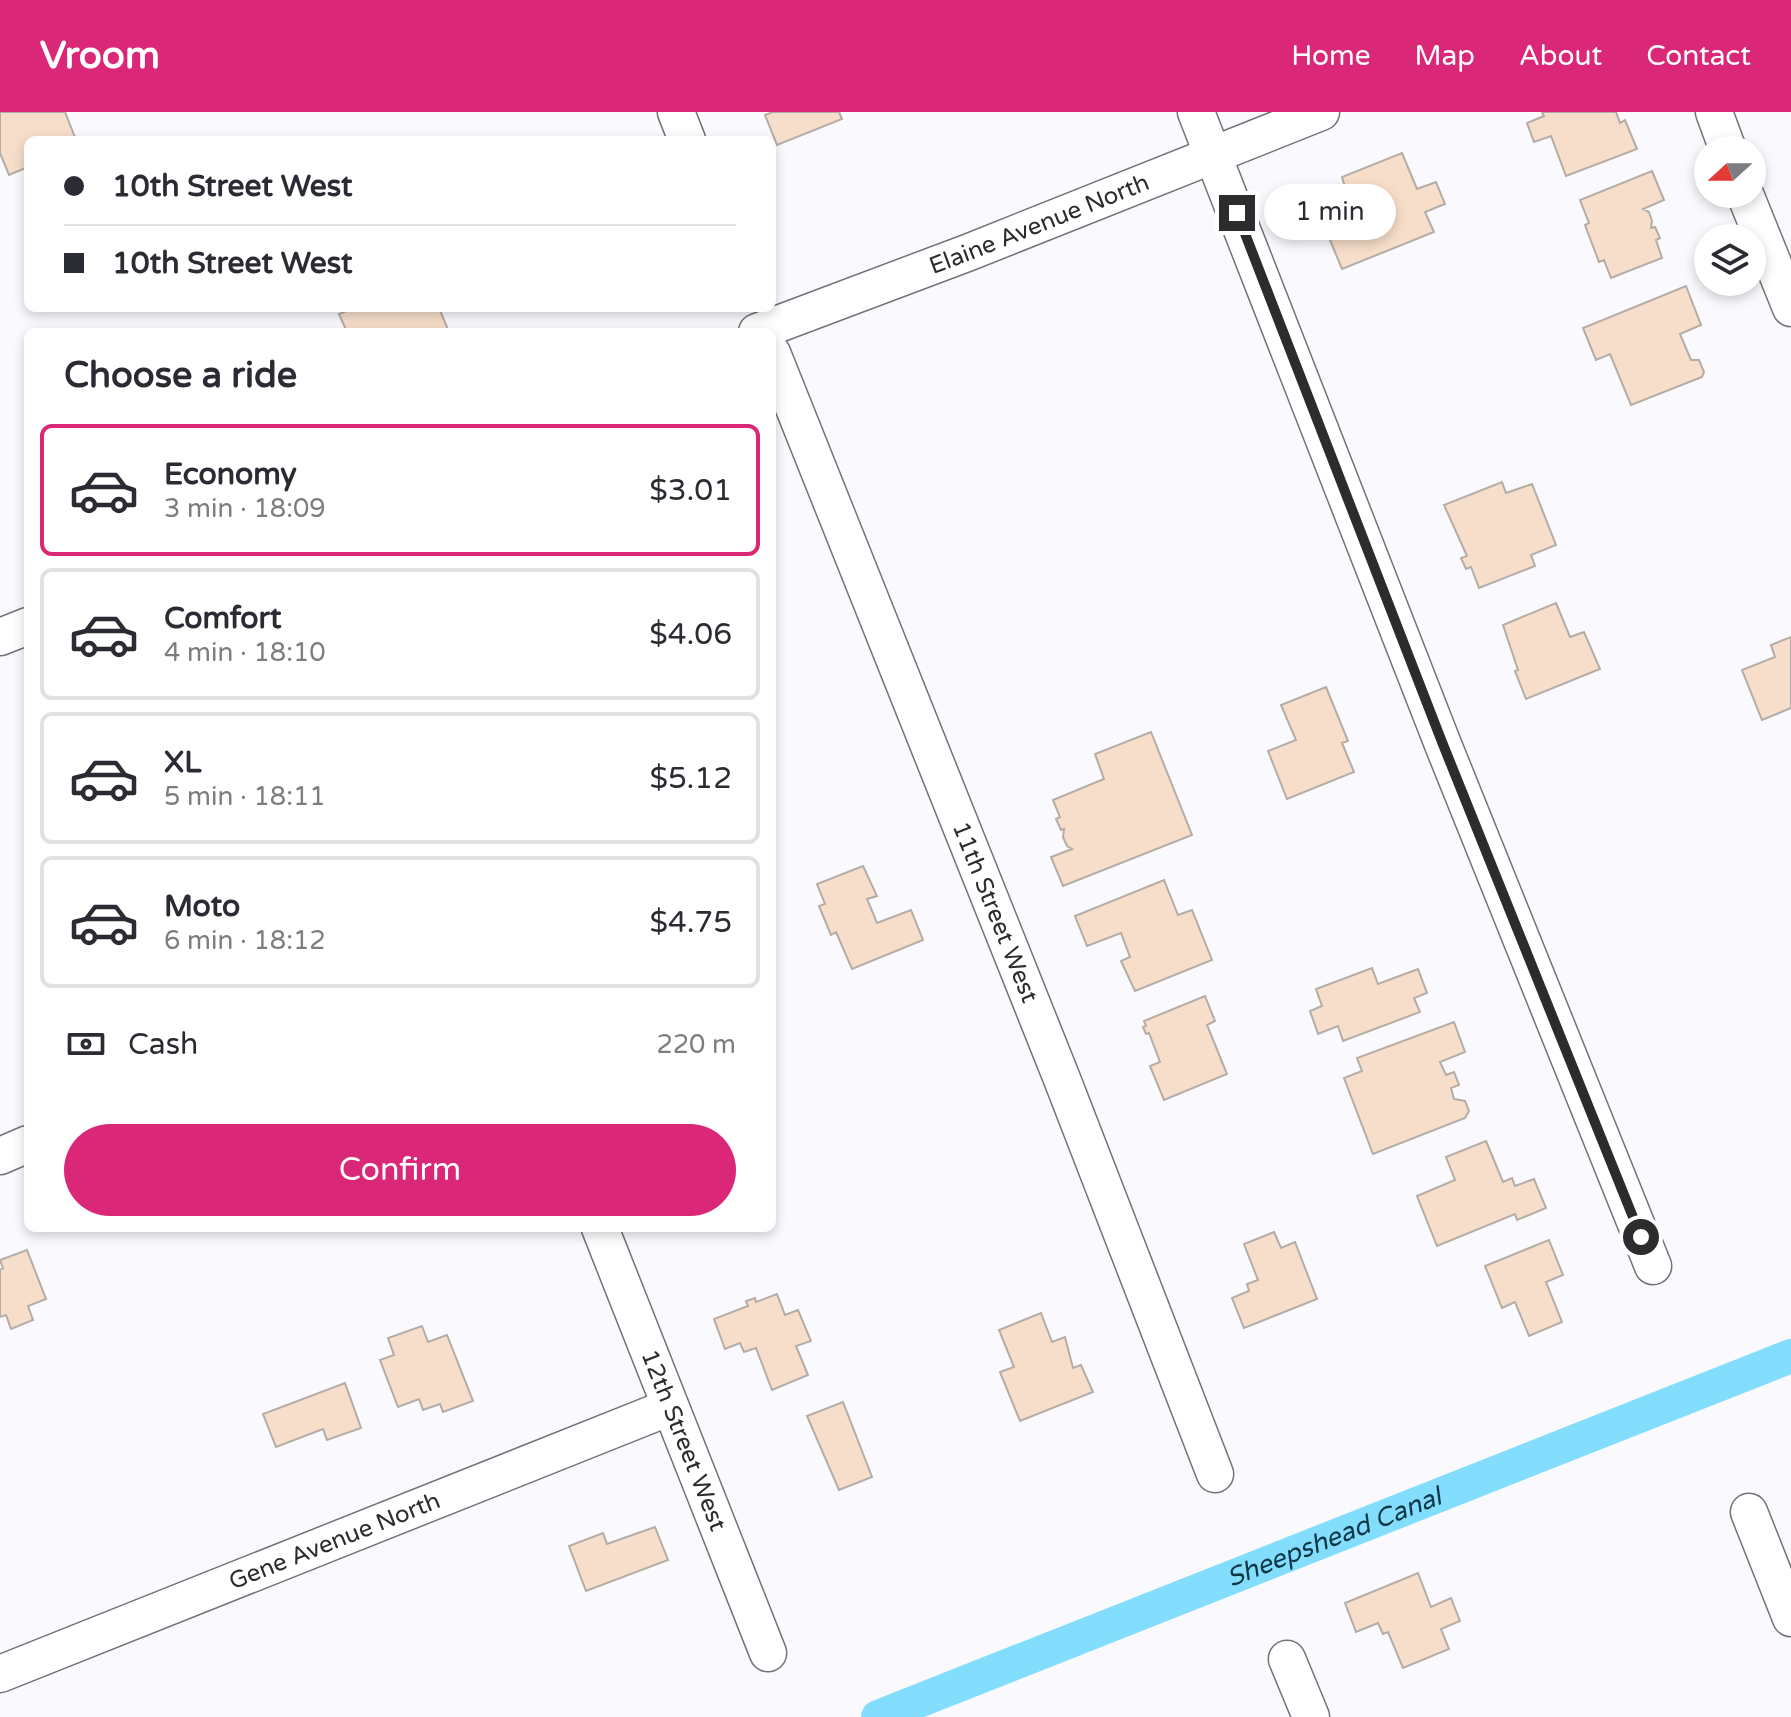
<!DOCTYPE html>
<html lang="en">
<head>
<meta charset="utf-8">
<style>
  :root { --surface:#fff; --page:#f2f2f3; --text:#2b2b33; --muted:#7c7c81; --line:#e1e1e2; --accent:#db2777 }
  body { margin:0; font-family:"Varela Round",sans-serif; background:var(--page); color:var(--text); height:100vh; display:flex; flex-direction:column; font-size:30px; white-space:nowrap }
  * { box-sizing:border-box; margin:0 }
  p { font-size:26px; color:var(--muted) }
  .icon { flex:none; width:44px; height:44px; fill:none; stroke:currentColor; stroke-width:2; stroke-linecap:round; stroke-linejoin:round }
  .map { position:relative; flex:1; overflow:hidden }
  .drawer { position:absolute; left:24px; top:216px; width:752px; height:904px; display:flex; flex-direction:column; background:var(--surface); border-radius:12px; box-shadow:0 4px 12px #0003 }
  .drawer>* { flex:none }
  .hud { position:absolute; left:24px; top:24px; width:752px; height:176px; border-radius:12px; box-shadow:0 4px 12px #0003; display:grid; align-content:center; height:176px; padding:0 40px; background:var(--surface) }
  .needle { width:52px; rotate:249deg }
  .tools { position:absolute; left:1694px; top:24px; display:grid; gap:16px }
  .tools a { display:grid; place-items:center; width:72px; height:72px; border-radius:50%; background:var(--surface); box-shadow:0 4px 12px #0003; font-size:40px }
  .end { position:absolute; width:36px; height:36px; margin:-18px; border:10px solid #2c2c2f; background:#fff; box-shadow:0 0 0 4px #fff }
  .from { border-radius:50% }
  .bubble { position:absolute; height:56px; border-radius:28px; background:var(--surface); box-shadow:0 4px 12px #0003; font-size:26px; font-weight:600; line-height:56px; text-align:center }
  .hud b { display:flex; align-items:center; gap:28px; height:76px; font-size:30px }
  .hud b+b { border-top:2px solid var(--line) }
  .hud i { width:20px; height:20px; background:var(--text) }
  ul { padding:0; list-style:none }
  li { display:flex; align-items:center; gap:24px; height:132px; margin:0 16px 12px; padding:0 24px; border:4px solid var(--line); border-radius:12px }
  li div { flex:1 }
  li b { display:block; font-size:30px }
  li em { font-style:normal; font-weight:600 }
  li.active { border-color:var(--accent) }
  li>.icon { width:72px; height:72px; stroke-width:1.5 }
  h2 { padding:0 40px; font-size:36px; line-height:96px }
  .pay { display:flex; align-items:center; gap:20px; height:88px; padding:0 40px; font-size:30px }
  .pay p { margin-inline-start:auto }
  .cta { display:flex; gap:16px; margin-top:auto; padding:16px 40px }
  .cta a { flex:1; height:92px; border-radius:48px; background:var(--accent); color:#fff; font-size:32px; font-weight:600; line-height:92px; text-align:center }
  header { display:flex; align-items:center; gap:48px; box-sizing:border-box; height:112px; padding:0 40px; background:var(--accent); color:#fff }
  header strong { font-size:38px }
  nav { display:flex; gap:44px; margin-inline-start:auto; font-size:28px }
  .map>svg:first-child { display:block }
</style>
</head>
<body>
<header>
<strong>Vroom</strong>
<nav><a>Home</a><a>Map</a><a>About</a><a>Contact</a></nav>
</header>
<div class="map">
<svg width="1791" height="1605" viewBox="0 0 1791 1605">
  <rect width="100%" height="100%" fill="#fafafe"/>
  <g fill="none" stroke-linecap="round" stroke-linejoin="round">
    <!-- canal -->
    <path stroke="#83ddfd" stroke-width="34" id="s1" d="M878,1605L1791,1244"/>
  </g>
  <!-- building -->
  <path fill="#f7deca" stroke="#b4aca6" stroke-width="2" d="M0,0H65L76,28H28V55L9,63L0,41Z
    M773,0H839L842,7L777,33L765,3Z
    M1542,0H1616L1620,11L1625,8L1637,37L1566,64L1551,24L1534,30L1527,11L1544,4Z
    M1402,41L1417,77L1436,70L1445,92L1425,100L1434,120L1342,157L1330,128L1361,115L1355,102L1347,105L1343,95L1350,92L1342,65Z
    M1652,59L1664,88L1643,97L1649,100L1652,109L1651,116L1655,115L1660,126L1656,128L1662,146L1611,166L1604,148L1599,150L1585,113L1589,111L1580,88Z
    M1686,174L1701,213L1680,222L1691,248H1699L1704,260L1702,265L1631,293L1610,242L1596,248L1583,216Z
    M354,196H439L449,220H347L339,202Z
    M1502,370L1506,381L1532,372L1556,433L1531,443L1535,454L1479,476L1471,455L1466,457L1461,446L1467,444L1444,393Z
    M1556,491L1570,525L1584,520L1600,557L1526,587L1515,559L1518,558L1503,513Z
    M1791,525V596L1762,608L1742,558L1775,545L1771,533Z
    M1326,575L1348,629L1342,631L1354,660L1287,687L1268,639L1296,628L1281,593Z
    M1151,620L1192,723L1063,774L1051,745L1072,737L1067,734L1063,725L1064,717L1061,718L1056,707L1060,705L1053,688L1104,667L1095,642Z
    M863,754L877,784L867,787L877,811L911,798L923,828L852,857L836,820L831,823L819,794L825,792L817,772Z
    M1164,768L1178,803L1192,798L1212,848L1135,879L1121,849L1130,845L1121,821L1087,834L1075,804Z
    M1372,856L1378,872L1418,857L1427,881L1414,886L1420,900L1343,929L1338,914L1318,922L1310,899L1322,894L1316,877Z
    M1205,884L1215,909L1207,913L1227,962L1164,988L1150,954L1160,950L1149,921L1146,922L1143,915L1146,914L1144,909Z
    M1454,910L1465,940L1440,950L1446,963L1454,960L1459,973L1451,976L1454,987L1465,989L1469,999L1465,1006L1373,1042L1344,966L1362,959L1357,946Z
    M1486,1029L1503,1070L1512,1066L1515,1074L1534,1067L1546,1096L1517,1108L1515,1102L1437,1134L1417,1084L1455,1068L1446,1045Z
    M1274,1120L1281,1136L1295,1130L1317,1187L1244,1216L1232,1186L1249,1179L1247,1172L1258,1168L1244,1132Z
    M1549,1128L1563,1163L1546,1170L1562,1210L1529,1224L1515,1190L1502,1196L1485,1154Z
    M27,1138L46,1187L28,1194L33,1208L11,1217L6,1203L0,1205V1158L3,1156L0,1148Z
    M777,1182L785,1203L798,1198L811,1229L796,1234L808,1263L772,1278L756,1236L744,1240L740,1231L725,1237L714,1207L748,1194L746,1189L755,1186L756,1190Z
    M1041,1201L1052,1230L1065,1225L1073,1256L1081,1253L1093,1280L1020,1309L1000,1260L1014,1255L999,1218Z
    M422,1214L428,1230L447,1223L473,1289L443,1300L440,1292L423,1298L419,1287L398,1295L380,1248L394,1243L388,1226Z
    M345,1271L361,1316L327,1328L323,1317L276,1335L263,1302Z
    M843,1290L872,1365L839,1378L807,1304Z
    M655,1415L668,1448L586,1479L569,1434L603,1421L607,1432Z
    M1418,1461L1431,1495L1451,1486L1460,1509L1441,1517L1449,1537L1403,1556L1388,1520L1383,1522L1378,1511L1356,1520L1345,1491Z"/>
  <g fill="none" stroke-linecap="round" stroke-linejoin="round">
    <defs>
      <g id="minor">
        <path d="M676,0L687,28"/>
        <path d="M1196,0L1442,630L1653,1154"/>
        <path d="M1714,0L1728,38"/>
        <path d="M1745,82L1791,196"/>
        <path id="s2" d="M757,220L967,141L1321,0"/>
        <path id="s3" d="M772,241L1062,967L1215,1362"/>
        <path d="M0,525L28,514"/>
        <path d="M0,1044L28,1032"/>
        <path id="s4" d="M600,1116L768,1541"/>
        <path d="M1749,1400L1791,1506"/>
        <path d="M1287,1547L1311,1605"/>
        <path id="s5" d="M0,1562L670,1295"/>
      </g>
    </defs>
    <!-- minor casing -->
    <use href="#minor" stroke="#73727a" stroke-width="39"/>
    <!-- minor -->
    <use href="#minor" stroke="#fff" stroke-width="36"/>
  </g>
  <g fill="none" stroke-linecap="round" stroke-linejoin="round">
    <!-- route -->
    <path stroke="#2c2c2f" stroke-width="10" d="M1237,101L1442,630L1641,1125"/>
  </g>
  <g text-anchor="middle" stroke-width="8" stroke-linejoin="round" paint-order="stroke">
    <!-- street labels -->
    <g font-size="24" fill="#2c2c2f" stroke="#fafafe">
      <text dy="8" stroke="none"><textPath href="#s2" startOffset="302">Elaine Avenue North</textPath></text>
      <text dy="8" stroke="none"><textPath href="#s3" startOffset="602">11th Street West</textPath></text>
      <text dy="8" stroke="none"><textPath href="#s4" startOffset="228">12th Street West</textPath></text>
      <text dy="8" stroke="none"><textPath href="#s5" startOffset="360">Gene Avenue North</textPath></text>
    </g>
    <!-- water labels -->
    <g font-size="26" font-style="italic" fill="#0d3745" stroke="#fafafe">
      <text dy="9" stroke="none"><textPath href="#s1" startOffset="490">Sheepshead Canal</textPath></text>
    </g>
  </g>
</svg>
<div class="tools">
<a><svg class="needle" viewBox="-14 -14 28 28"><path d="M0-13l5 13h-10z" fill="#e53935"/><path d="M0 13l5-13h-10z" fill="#7c7c81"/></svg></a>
<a><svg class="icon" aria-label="layers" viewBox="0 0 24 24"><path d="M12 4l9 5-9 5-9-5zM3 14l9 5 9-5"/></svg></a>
</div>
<i class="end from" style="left:1641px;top:1125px"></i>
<i class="end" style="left:1237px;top:101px"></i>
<div class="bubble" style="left:1264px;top:72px;width:132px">1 min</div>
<div class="hud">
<b><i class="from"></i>10th Street West</b>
<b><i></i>10th Street West</b>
</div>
<section class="drawer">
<h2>Choose a ride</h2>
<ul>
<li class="active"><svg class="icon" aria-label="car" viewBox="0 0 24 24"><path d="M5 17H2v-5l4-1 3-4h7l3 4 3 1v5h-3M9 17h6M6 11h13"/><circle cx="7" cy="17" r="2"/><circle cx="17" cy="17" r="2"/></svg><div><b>Economy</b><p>3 min · 18:09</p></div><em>$3.01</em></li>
<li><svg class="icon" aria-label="car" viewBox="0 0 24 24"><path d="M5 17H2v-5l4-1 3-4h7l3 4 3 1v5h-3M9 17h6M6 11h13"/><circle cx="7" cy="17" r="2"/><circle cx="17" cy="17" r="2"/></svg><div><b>Comfort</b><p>4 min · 18:10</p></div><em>$4.06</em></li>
<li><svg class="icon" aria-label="car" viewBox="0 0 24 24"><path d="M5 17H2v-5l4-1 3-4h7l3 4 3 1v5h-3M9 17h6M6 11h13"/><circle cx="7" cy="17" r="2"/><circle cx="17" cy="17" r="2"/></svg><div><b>XL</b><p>5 min · 18:11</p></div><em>$5.12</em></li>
<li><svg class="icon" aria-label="car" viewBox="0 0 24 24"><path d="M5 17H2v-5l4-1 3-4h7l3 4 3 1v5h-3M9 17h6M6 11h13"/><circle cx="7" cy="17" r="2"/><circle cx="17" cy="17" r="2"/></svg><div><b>Moto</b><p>6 min · 18:12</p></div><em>$4.75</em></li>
</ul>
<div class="pay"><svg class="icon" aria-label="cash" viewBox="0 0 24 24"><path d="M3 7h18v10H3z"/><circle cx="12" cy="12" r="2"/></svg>Cash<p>220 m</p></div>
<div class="cta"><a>Confirm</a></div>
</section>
</div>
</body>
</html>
